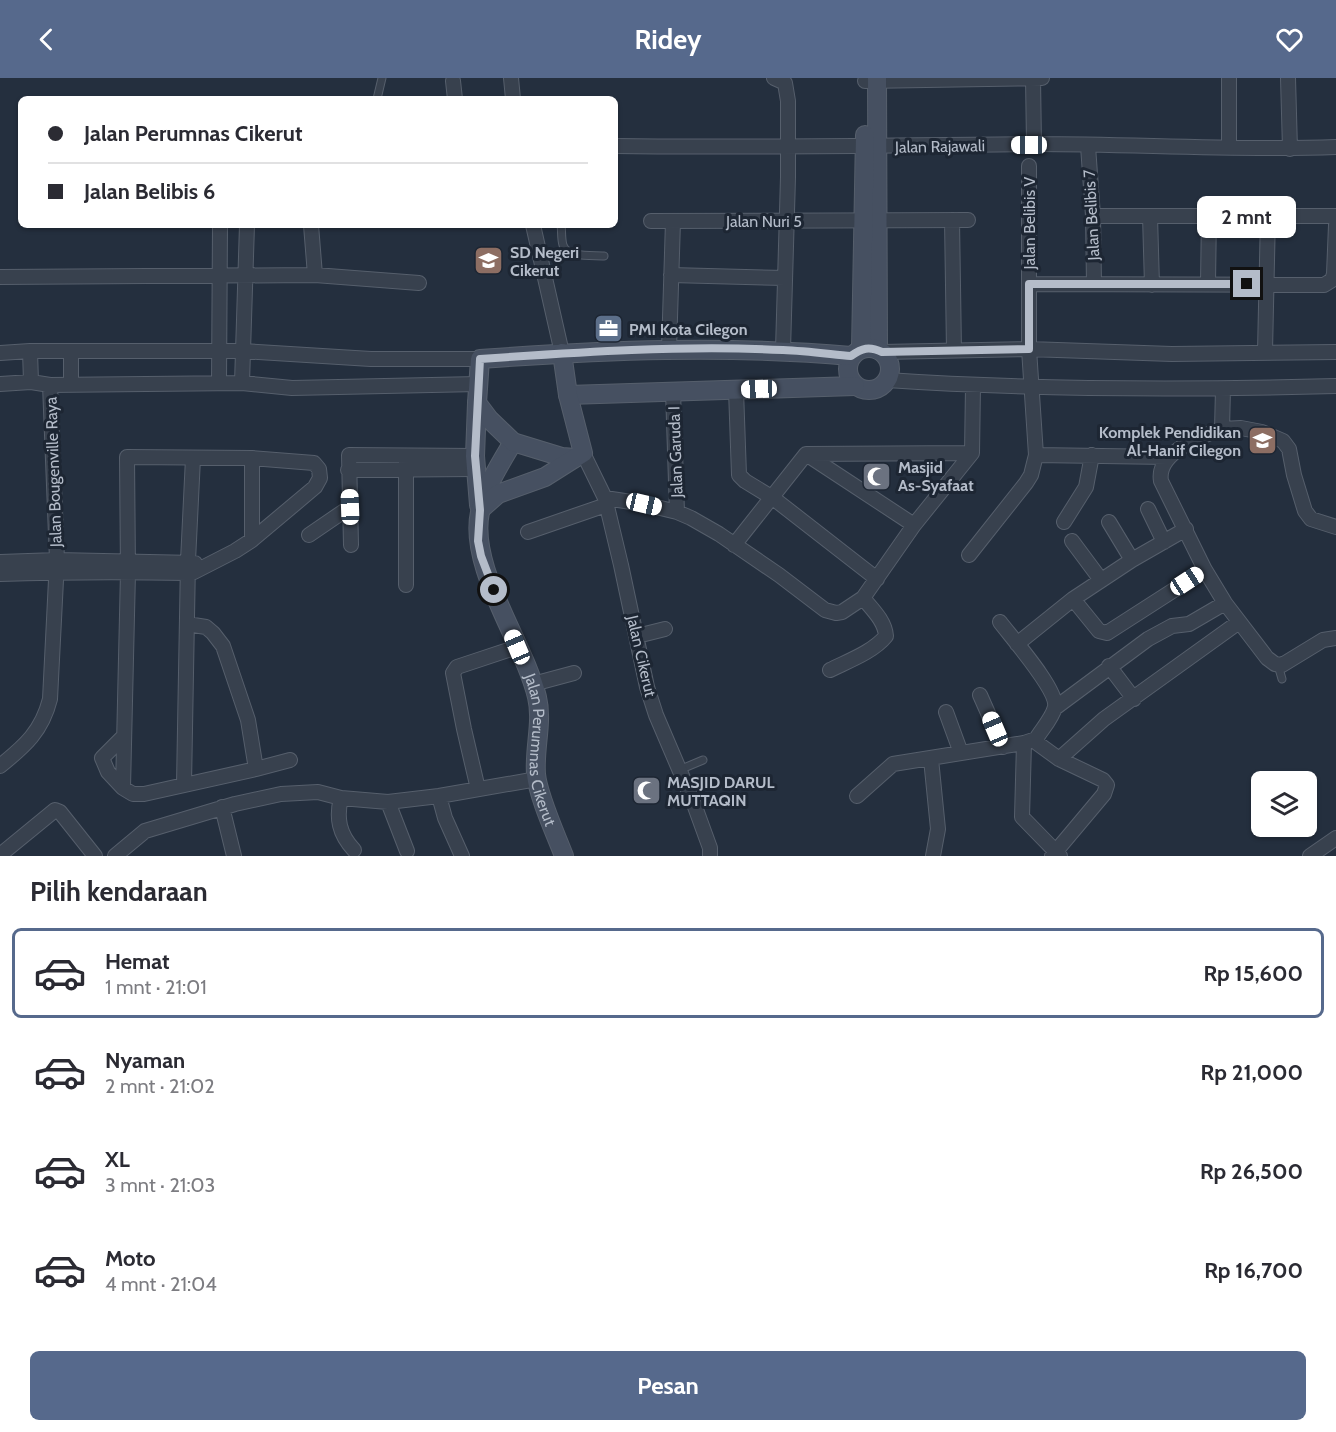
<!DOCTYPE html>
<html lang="id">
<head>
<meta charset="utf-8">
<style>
  :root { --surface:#fff; --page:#f2f2f3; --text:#2b2b33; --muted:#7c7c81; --line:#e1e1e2; --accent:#56698c }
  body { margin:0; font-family:Cabin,sans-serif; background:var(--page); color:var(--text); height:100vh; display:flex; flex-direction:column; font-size:22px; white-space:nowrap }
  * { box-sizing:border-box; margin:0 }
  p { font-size:20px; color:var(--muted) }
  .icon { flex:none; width:33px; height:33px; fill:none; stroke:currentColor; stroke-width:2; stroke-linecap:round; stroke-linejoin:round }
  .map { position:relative; height:778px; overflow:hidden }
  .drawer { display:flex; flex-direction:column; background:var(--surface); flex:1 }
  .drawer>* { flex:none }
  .guide { position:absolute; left:18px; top:18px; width:600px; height:132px; border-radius:9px; box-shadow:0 2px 4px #0004; display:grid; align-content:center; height:132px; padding:0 30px; background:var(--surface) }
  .buttons { position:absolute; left:1251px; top:693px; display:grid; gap:12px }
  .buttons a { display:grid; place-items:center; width:66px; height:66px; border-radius:9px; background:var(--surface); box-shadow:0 2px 4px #0004; font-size:30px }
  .end { position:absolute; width:27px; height:27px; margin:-14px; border:8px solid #b4bcc9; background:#111; box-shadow:0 0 0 3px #111 }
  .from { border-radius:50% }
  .bubble { position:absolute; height:42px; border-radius:9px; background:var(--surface); box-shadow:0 2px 4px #0004; font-size:20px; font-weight:700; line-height:42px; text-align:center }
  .car { position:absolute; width:18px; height:36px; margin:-18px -9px; border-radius:8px; box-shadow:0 0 4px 2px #0007; background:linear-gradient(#fff 24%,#345 0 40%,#fff 0 76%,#345 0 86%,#fff 0) }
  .guide b { display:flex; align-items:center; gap:21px; height:57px; font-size:22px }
  .guide b+b { border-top:2px solid var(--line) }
  .guide i { width:15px; height:15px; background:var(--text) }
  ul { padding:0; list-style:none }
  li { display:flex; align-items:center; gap:18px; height:90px; margin:0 12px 9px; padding:0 18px; border:3px solid transparent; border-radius:9px }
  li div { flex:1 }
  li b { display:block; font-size:22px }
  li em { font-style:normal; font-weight:700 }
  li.active { border-color:var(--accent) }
  li>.icon { width:54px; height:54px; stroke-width:1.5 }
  h2 { padding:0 30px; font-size:27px; line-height:72px }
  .primary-button { display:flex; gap:12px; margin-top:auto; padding:12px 30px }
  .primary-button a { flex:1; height:69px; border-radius:9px; background:var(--accent); color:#fff; font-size:24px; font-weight:700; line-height:69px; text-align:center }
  header { display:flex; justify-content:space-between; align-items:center; height:78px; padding:0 30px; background:var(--accent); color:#fff; font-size:27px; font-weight:700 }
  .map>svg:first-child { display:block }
</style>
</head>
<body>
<header><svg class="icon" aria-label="back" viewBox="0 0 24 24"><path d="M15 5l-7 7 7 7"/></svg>Ridey<svg class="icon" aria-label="heart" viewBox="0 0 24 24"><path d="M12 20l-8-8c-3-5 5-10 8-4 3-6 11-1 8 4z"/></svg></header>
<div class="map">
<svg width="1336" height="778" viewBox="0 0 1336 778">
  <rect width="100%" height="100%" fill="#242f3e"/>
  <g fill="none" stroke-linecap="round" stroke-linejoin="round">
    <defs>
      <path id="lane" d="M377,21L382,0
        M561,147C562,153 561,161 563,167C567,180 593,177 604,178
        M1278,587L1282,601
        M679,692L703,682"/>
      <path id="street" d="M511,0L513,21
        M774,0L785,5L788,23V99L783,272
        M1033,0L1034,66
        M1229,0V69
        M1288,0L1290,71
        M453,3L455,21
        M865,3L1042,0
        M615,68C756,70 896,67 1037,66C1137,66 1236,73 1336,69
        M1088,68L1093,138L1094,206
        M1093,138H1336
        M1150,138L1152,207
        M952,142L954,273
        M651,143L968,142
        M311,147L315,197
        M533,147L562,275
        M671,197L785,200
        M0,199L315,197L419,205
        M1208,205L1209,137
        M1029,206L1324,207L1332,202L1334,196L1336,147
        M669,272L673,143
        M30,273L31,304
        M71,274V306
        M882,274L1029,271L1172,276L1336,274
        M1265,274L1268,137
        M0,275L30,273H242L371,281H480
        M887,302C1036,312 1186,312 1336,308
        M219,305L220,147
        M242,305L247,147
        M0,306L31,304L50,307L242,305L292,310L478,306
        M1223,311L1222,351C1201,358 1156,375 1161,403L1205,492L1225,525L1267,580L1275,586L1282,587L1323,562L1336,560
        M736,312L739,397L745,403L773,420L877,501
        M673,313L677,434
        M1222,351L1241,350L1262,354L1283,363L1289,371L1294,397L1305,433L1311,441L1336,449
        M583,375L605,420L621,487L647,609L656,637L694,726L710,770V778
        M806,376L914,447
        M1036,377L1168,379
        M348,392L475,391
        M605,420L644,426L677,434L691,440L719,456L779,497L825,532L836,535L842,534L863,520L914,447L972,375L973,308
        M1148,431L1164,464
        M1064,444L1086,409L1092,377
        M1109,444L1132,482
        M528,454L606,427
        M309,457L350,429
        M252,462V380
        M1072,463L1101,502
        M351,467L349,377L475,378
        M734,467L806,376L972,375
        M969,477L1026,405L1031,397L1036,377L1029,271V88
        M0,484L57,482L195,485
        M0,496C63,494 125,494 188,495L194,494L235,473L252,462L315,409L320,400L319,391L314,385L252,380L127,379L128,494L123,710L133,716H144L256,691L248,642L223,568L213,555L206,549L187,546
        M406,507V378
        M1073,521L1099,553L1107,555L1205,492
        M1000,544C1012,560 1058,612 1055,629C1052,641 1041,652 1036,661L1037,665L1059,681L1103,702L1107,707L1104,716L1052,778
        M637,558L665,551
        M1017,566L1073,521L1132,482L1186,451
        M1109,588L1134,621
        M830,592C848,583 873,574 886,558C885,543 872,531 863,520
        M533,606L574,595
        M980,617L1003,669
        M1055,630L1148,561L1172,548L1189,546L1225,525
        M946,634L961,675
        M122,660L102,680L108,694L123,710
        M1024,665L1022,739L1060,778
        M931,681L938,751L933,778
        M1059,681L1104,641L1239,544
        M0,688C25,668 42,653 50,621L57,482L50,307
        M256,691L290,682
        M184,707L188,483L193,380
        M478,711L464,651L453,595L457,589L517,569
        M439,718L445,740L462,778
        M857,718L893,686L1024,665L1036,661
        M341,720C336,740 339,756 354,772
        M388,724L407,773
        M222,729L234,778
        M0,777L55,732L60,734L95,778
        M115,778L145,753L235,726L281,716L318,714L341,720L388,724L439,718L537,701
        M1310,778L1336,760"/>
      <g id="secondary">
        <path d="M877,0L878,272"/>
        <circle cx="869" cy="291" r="21"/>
        <path d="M861,271L865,57"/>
        <path d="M568,317L855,308"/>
        <path d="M477,325L475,378L479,427"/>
        <path id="s1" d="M513,364C500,386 485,409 480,434C468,490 524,564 537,619C543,644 534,670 536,696C538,718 556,757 564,778"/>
        <path d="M575,380L562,379L513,364L489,341L477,325L480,281C604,272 728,267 851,278"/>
        <path d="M481,431L498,416L545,399L583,375L568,317L562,275"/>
      </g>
    </defs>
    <!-- lane casing -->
    <use href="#lane" stroke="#565f6c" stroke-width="9"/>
    <!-- street casing -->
    <use href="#street" stroke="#565f6c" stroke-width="16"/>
    <!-- secondary casing -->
    <use href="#secondary" stroke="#565f6c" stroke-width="20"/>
    <!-- lane -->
    <use href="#lane" stroke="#38414e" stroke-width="7"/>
    <!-- street -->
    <use href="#street" stroke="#38414e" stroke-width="14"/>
    <!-- secondary -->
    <use href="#secondary" stroke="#465061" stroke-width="18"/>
  </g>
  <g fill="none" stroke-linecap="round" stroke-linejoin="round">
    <!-- route -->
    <path stroke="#b4bcc9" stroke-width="8" d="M494,512L481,478L478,463L480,432L475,378L480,281C581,274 682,267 783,272C806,273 829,276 851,278C862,270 869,268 882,274L1029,271V206H1247"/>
  </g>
  <!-- icons -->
  <defs>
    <symbol id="school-square" viewBox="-11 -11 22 22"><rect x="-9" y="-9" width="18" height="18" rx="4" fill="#8d6e63" stroke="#1d2633"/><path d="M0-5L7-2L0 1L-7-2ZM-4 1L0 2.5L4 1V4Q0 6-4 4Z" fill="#fff"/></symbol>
    <symbol id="office-square" viewBox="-11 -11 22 22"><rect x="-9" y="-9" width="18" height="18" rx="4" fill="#5c6f8a" stroke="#1d2633"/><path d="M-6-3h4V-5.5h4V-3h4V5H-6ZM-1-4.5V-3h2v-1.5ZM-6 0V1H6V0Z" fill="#fff"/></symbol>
    <symbol id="mosque-square" viewBox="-11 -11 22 22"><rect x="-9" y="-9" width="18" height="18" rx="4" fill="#6b7280" stroke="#1d2633"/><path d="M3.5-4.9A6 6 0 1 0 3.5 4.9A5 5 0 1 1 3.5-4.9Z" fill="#fff"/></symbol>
  </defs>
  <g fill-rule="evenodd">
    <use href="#school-square" x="472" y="166" width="33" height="33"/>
    <use href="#office-square" x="592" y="234" width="33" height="33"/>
    <use href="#school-square" x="1246" y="346" width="33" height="33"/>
    <use href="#mosque-square" x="860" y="382" width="33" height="33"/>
    <use href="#mosque-square" x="630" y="696" width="33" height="33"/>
  </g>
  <g text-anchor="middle" stroke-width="6" stroke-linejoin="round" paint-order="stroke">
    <!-- street labels -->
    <g font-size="16" fill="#b4bcc9" stroke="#1d2633">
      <text transform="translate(940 68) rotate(-1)" y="6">Jalan Rajawali</text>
      <text transform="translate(1091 137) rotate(-93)" y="6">Jalan Belibis 7</text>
      <text x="764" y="149">Jalan Nuri 5</text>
      <text transform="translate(1029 145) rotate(-90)" y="6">Jalan Belibis V</text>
      <text transform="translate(675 374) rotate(-92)" y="6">Jalan Garuda I</text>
      <text transform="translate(53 394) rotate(-92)" y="6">Jalan Bougenville Raya</text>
      <text transform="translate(642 578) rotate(77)" y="6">Jalan Cikerut</text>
      <text dy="6" stroke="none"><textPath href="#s1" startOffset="327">Jalan Perumnas Cikerut</textPath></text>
    </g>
    <!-- poi labels -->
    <g font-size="16" font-weight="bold" fill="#b4bcc9" stroke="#1d2633" text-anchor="start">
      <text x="510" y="180">SD Negeri<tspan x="510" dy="18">Cikerut</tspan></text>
      <text x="629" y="257">PMI Kota Cilegon</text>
      <text x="1241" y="360" text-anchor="end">Komplek Pendidikan<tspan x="1241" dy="18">Al-Hanif Cilegon</tspan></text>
      <text x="898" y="395">Masjid<tspan x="898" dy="18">As-Syafaat</tspan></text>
      <text x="667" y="710">MASJID DARUL<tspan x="667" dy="18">MUTTAQIN</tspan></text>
    </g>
  </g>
</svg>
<div class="buttons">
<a><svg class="icon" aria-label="layers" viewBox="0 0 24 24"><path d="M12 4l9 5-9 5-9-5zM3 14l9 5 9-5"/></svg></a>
</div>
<i class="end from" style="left:494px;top:512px"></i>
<i class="end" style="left:1247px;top:206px"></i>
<div class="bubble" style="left:1197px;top:118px;width:99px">2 mnt</div>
<i class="car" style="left:1029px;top:67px;rotate:270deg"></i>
<i class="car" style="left:759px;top:311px;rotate:268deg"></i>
<i class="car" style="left:644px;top:426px;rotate:103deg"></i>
<i class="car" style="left:350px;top:429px;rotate:358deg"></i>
<i class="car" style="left:1187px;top:503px;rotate:57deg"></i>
<i class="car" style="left:517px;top:569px;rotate:337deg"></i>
<i class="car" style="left:995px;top:651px;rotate:337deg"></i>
<div class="guide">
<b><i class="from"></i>Jalan Perumnas Cikerut</b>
<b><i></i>Jalan Belibis 6</b>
</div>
</div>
<section class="drawer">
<h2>Pilih kendaraan</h2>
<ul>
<li class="active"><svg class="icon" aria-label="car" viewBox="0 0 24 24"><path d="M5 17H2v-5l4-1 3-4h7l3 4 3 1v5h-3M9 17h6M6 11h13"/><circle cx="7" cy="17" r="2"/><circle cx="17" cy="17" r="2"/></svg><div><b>Hemat</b><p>1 mnt · 21:01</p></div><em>Rp 15,600</em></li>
<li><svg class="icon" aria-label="car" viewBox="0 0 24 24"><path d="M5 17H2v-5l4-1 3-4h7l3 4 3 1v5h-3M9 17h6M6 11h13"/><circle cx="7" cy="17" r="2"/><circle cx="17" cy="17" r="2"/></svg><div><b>Nyaman</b><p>2 mnt · 21:02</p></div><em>Rp 21,000</em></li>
<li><svg class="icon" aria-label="car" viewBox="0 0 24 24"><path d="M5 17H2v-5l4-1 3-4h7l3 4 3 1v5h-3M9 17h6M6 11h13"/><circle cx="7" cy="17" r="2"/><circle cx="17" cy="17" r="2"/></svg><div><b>XL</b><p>3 mnt · 21:03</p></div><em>Rp 26,500</em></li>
<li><svg class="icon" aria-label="car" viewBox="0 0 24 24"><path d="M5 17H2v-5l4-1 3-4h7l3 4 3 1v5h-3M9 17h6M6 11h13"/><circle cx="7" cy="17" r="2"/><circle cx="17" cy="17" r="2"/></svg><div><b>Moto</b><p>4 mnt · 21:04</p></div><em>Rp 16,700</em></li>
</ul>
<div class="primary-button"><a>Pesan</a></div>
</section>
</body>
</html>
